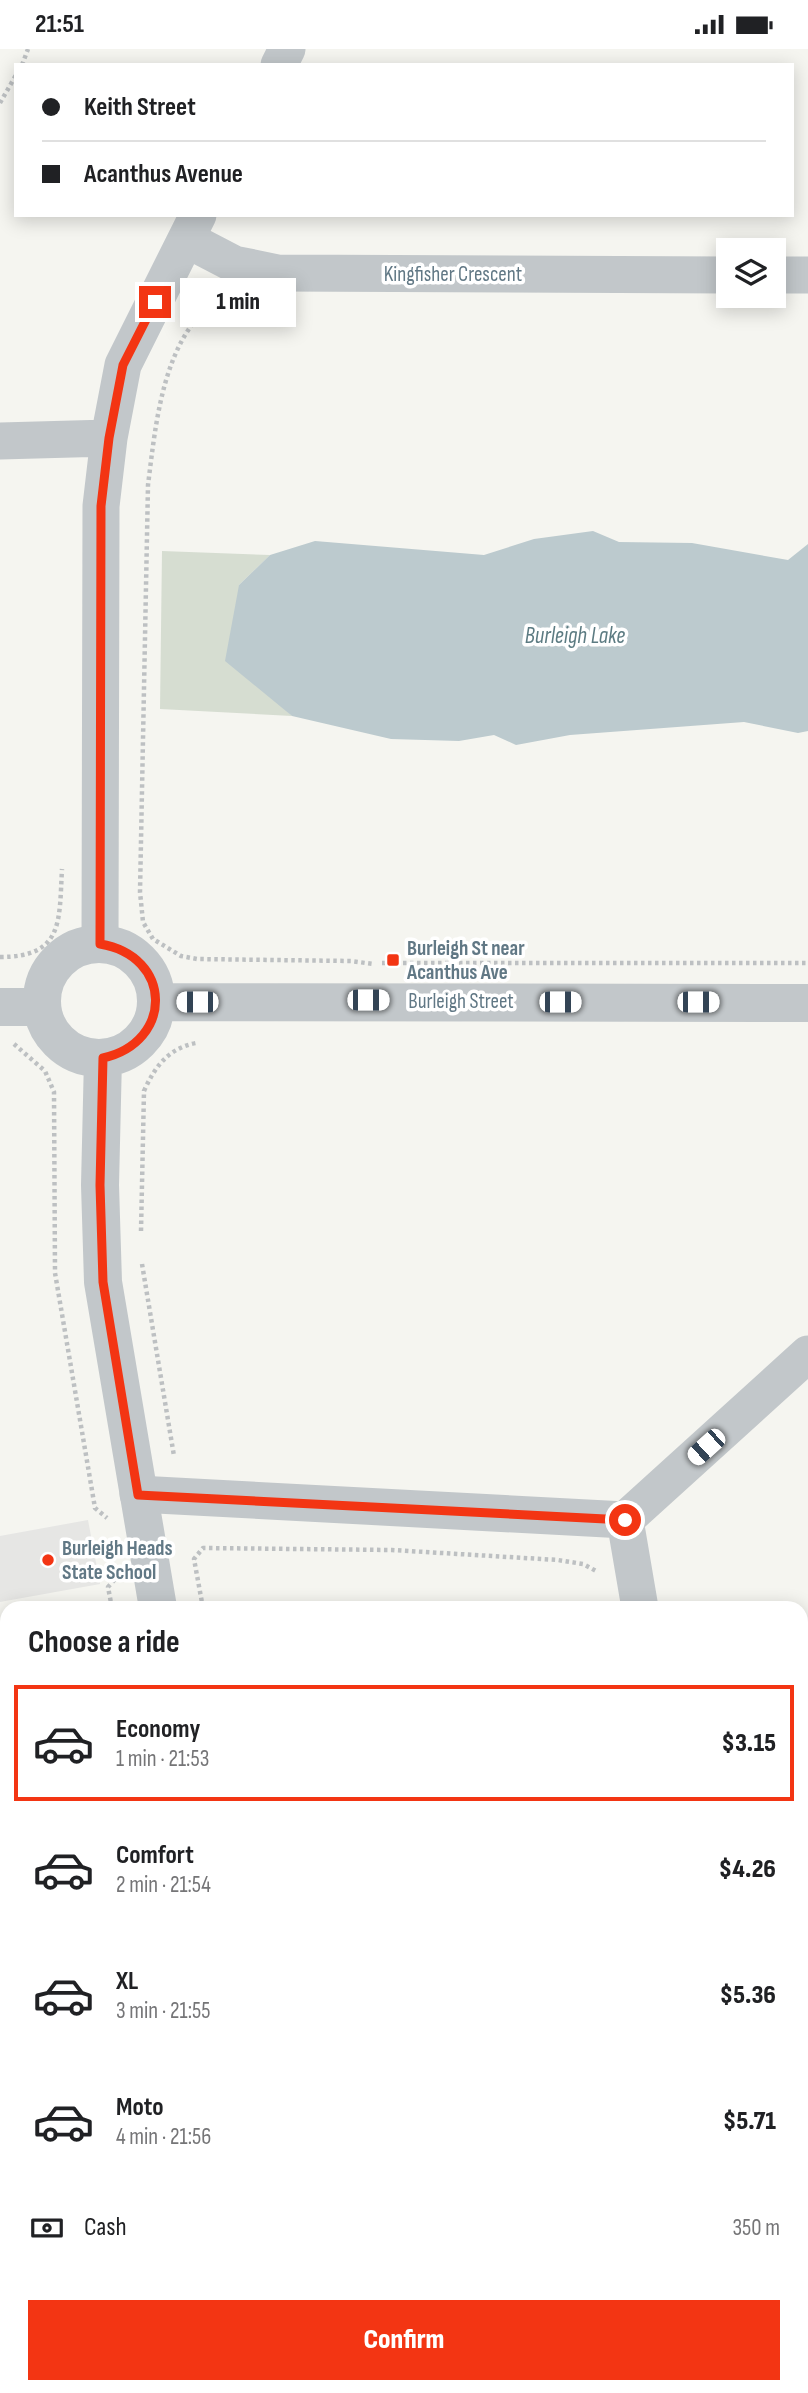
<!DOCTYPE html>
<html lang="en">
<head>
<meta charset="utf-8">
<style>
  :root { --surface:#fff; --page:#f6f6f6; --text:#202124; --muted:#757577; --line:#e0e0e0; --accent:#f33513 }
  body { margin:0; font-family:"Sofia Sans Condensed",sans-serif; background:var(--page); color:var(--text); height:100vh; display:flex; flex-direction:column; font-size:26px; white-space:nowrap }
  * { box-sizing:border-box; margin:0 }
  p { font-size:23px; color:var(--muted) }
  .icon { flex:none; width:38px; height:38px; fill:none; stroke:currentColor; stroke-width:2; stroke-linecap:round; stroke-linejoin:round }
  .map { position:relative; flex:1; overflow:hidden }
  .side { position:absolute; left:0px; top:1552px; width:808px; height:793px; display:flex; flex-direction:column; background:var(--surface); border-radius:21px 21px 0 0; box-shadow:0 4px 18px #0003 }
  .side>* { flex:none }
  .hud { position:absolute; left:14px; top:14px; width:780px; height:154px; border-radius:0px; box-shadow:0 4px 18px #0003; display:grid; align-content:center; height:154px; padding:0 28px; background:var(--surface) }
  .buttons { position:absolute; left:716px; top:189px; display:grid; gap:14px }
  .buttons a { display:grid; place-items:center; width:70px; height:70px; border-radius:0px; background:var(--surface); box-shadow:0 4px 18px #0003; font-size:35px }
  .end { position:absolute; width:32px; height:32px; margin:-16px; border:9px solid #f33513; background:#fff; box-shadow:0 0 0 4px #fff }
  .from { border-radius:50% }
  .bubble { position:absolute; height:49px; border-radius:0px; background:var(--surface); box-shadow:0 4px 18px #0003; font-size:23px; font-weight:800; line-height:49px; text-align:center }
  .car { position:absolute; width:21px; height:42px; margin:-21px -10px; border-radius:9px; box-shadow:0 0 5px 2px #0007; background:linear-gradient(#fff 24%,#345 0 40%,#fff 0 76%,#345 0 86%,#fff 0) }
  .hud b { display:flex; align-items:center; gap:24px; height:66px; font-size:26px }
  .hud b+b { border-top:2px solid var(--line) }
  .hud i { width:18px; height:18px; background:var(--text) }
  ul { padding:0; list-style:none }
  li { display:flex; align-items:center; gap:21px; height:116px; margin:0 14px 10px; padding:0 14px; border:4px solid transparent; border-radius:0px }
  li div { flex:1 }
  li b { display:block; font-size:26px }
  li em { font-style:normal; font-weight:800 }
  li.current { border-color:var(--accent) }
  li>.icon { width:63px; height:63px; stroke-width:1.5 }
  h2 { padding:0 28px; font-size:32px; line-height:84px }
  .pay { display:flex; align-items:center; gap:18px; height:77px; padding:0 28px; font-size:26px }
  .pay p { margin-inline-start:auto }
  .action { display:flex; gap:14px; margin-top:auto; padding:14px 28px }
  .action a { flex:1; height:80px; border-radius:0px; background:var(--accent); color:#fff; font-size:28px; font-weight:800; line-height:80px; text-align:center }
  .status { display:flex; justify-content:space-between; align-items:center; height:49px; padding:0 35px; background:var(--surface); direction:ltr }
  .status svg { height:19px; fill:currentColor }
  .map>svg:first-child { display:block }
</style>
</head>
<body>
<div class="status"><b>21:51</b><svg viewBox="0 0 49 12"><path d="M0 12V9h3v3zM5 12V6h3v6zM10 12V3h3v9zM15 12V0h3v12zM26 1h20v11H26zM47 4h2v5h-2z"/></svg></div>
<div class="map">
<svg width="808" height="2344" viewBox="0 0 808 2344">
  <rect width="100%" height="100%" fill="#f5f5f0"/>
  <!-- built -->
  <path fill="#e6e6e4" d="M88,1471L100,1535L0,1553V1487Z
    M7,2122V2338H37L39,2344H0V2123Z"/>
  <!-- green -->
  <path fill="#d6ddd1" d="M162,502L270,506L239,536L265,642L292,667L160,660Z"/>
  <!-- water -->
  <path fill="#bccace" d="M593,482L619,493L692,494L788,511L808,495V682L798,684L744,673L570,686L516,696L494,686L459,692L391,690L292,667L225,612L239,536L270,506L315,492L484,506L534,490Z"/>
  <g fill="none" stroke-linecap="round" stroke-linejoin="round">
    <!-- path -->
    <path stroke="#bdc0c2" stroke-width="4.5" stroke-dasharray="3.5 3.5" stroke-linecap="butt" d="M22,16L28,0
      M0,54L16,26
      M218,250C163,288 156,373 148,436L140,843L143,873L153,890L181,907L197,910L351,912L373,915
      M0,908C64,908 59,872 62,820
      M382,914H808
      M14,995L45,1022L54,1043L55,1224L95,1459L107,1469
      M141,1182L144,1042C155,1017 169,999 196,994
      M142,1215L174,1407
      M112,1559L108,1538L117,1528
      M203,1559L194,1510L203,1499L392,1501L558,1511L583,1515L598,1523
      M254,2338L255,2344
      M343,2338L344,2344"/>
    <!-- service -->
    <path stroke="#c2c7ca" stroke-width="18" d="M0,2164H7"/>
    <!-- minor -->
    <path stroke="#c2c7ca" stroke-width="37" d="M279,16L287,0
      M186,190L234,215L278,224L728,226
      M774,226H808
      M0,392L109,389
      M100,895L101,457L109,389L123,316L198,166
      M138,1445L625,1471
      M640,1559L625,1471L808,1305
      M802,1769L808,1768
      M802,2160L808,2159
      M779,2338L780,2344"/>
    <!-- tertiary -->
    <path stroke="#c2c7ca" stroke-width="38" d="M42 952a57 57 0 1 1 114 0a57 57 0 1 1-114 0Z
      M156,953L808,954
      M0,958H42
      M103,1009L100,1136L103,1233L158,1559
      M299,2338L300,2344"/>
  </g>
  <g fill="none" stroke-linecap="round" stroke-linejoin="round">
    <!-- route -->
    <path stroke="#f33513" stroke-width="9" d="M155,253L123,316L109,389L101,457L100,895C173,907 174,993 103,1009L100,1136L103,1233L138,1446L625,1471"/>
  </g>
  <!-- markers -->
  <g fill="#f33513" stroke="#fff" stroke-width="2.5">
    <rect x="386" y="904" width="14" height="14" rx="3.5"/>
    <circle cx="48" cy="1511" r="7"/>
  </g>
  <g text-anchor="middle" stroke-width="7" stroke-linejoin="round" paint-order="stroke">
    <!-- street labels -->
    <g font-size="21" fill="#617885" stroke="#fff">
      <text x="453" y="232">Kingfisher Crescent</text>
      <text x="461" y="959">Burleigh Street</text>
    </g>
    <!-- poi labels -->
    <g font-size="21" font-weight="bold" fill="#617885" stroke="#fff" text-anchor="start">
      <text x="407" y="906">Burleigh St near<tspan x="407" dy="24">Acanthus Ave</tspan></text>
      <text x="62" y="1506">Burleigh Heads<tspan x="62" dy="24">State School</tspan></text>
    </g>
    <!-- water labels -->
    <g font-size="23" font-style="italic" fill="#5c7b82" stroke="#fff">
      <text x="575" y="594">Burleigh Lake</text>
    </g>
  </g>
</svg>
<div class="buttons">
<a><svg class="icon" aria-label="layers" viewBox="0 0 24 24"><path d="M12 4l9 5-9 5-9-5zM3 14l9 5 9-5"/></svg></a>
</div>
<i class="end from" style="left:625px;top:1471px"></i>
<i class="end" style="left:155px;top:253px"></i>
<div class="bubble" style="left:180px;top:229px;width:116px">1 min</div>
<i class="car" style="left:368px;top:951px;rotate:90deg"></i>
<i class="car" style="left:197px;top:953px;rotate:270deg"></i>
<i class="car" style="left:560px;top:953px;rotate:90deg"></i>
<i class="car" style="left:698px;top:953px;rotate:90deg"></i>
<i class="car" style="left:706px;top:1398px;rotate:228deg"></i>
<div class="hud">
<b><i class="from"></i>Keith Street</b>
<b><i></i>Acanthus Avenue</b>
</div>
<section class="side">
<h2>Choose a ride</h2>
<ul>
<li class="current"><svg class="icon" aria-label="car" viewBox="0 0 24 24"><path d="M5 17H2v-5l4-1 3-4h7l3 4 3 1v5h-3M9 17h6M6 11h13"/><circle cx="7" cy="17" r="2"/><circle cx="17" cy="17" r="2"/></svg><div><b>Economy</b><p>1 min · 21:53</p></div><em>$3.15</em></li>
<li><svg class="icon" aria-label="car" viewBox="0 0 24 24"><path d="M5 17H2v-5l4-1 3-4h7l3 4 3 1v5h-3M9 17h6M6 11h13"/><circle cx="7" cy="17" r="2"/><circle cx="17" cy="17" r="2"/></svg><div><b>Comfort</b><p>2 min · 21:54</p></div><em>$4.26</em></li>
<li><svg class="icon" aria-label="car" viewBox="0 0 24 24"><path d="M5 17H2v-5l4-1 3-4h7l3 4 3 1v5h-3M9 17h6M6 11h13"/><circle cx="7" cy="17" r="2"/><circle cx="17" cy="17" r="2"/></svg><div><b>XL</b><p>3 min · 21:55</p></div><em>$5.36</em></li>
<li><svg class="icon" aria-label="car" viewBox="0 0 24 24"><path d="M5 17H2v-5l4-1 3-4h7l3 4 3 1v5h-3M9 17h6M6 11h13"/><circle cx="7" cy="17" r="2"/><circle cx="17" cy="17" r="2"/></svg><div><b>Moto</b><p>4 min · 21:56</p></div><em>$5.71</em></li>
</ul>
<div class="pay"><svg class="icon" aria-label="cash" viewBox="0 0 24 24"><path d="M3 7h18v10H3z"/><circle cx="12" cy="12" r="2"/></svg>Cash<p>350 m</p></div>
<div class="action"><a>Confirm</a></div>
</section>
</div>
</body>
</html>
